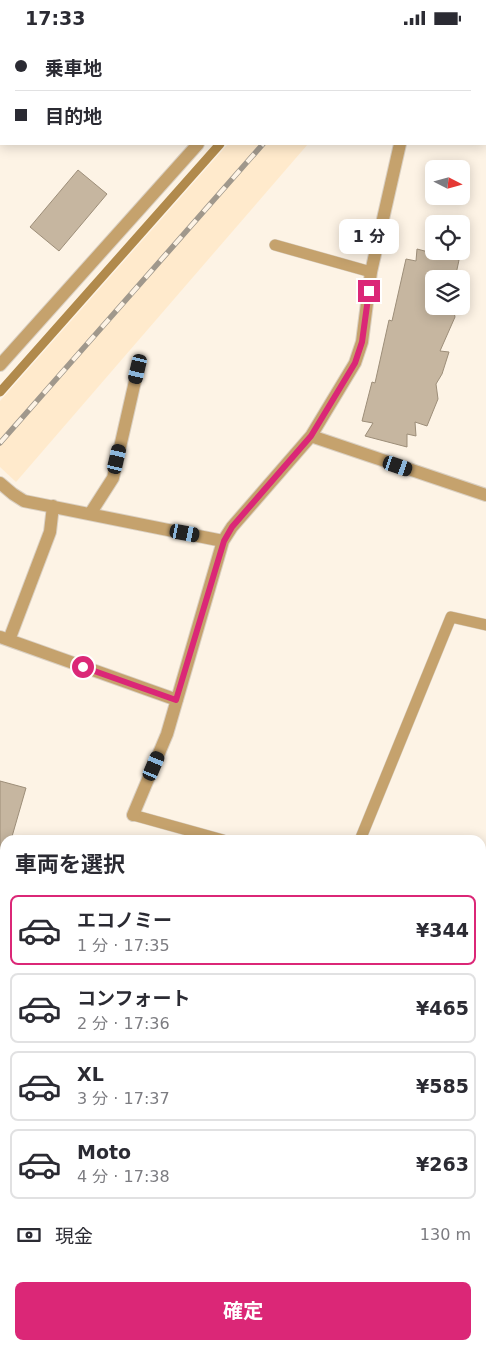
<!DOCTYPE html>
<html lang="ja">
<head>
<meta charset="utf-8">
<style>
  :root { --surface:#fff; --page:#f2f2f3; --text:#2b2b33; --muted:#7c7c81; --line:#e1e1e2; --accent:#db2777 }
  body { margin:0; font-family:"DejaVu Sans","Noto Sans JP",sans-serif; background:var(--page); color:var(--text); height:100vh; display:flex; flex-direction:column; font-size:19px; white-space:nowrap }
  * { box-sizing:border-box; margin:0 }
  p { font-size:16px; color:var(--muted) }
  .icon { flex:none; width:28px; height:28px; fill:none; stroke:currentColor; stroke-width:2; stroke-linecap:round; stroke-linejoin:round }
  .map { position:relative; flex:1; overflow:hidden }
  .sheet { position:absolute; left:0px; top:800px; width:486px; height:515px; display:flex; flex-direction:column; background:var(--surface); border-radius:15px 15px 0 0; box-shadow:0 2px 12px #0003 }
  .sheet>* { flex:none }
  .guide { position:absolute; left:0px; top:0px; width:486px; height:110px; box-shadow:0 2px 12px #0003; display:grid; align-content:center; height:110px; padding:0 15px; background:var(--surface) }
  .needle { width:32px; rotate:96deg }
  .buttons { position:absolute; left:425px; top:125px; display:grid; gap:10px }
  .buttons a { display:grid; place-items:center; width:45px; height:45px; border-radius:8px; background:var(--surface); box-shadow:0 2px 12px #0003; font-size:25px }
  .end { position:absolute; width:22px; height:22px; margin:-11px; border:6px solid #db2777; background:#fff; box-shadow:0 0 0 2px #fff }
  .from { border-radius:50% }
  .bubble { position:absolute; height:35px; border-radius:8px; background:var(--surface); box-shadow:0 2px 12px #0003; font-size:16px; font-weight:700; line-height:35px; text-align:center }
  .car { position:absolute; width:15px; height:30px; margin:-15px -8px; border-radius:6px; box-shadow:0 0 4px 1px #0007; background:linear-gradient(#222 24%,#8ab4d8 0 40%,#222 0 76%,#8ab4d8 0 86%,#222 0) }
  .guide b { display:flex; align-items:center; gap:18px; height:48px; font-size:19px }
  .guide b+b { border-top:1px solid var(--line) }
  .guide i { width:12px; height:12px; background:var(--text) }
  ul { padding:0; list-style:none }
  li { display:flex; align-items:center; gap:15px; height:70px; margin:0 10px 8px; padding:0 5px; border:2px solid var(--line); border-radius:8px }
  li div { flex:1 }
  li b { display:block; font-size:19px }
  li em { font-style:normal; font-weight:700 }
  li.on { border-color:var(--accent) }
  li>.icon { width:45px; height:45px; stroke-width:1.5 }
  h2 { padding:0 15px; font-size:22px; line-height:60px }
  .pay { display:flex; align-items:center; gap:12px; height:55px; padding:0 15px; font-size:19px }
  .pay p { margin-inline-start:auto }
  .button { display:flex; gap:10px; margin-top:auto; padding:10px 15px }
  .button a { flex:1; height:58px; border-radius:8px; background:var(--accent); color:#fff; font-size:20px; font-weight:700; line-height:58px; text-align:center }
  .status { display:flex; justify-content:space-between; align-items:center; height:35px; padding:0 25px; background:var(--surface); direction:ltr }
  .status svg { height:14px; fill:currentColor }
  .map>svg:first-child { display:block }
</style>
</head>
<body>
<div class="status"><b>17:33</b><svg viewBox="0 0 49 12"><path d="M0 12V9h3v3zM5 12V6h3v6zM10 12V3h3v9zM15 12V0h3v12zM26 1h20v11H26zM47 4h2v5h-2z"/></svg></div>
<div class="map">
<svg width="486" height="1315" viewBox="0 0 486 1315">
  <rect width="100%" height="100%" fill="#fdf3e5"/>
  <!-- built -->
  <path fill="#ffeacc" d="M228,109H308L16,447L0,432V366Z"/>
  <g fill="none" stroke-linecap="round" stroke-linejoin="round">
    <!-- stream -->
    <path stroke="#b18a4c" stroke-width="9" d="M315,1L316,0
      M0,357L220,109
      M0,1061L5,1065
      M113,1315L115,1310"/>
  </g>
  <!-- building -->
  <path fill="#c6b6a0" stroke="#9d8e79" d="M78,135L107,159L59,216L30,192Z
    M417,214L459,225L456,239L461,240L459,244H434V271H453L455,282L440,316L449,317L442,339L436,349L438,364L427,391L415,387L416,401L407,399V412L365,401L373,388L362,386L372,347L375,348L389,285L392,286L406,224L416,226Z
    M0,746L26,753L11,805H5V822L0,821Z"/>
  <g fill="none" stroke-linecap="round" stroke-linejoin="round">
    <defs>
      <path id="service" d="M275,210L371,237
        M133,780L223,805
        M360,805L451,582L486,590"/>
      <path id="minor" d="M293,1L294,0
        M436,1L437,0
        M0,330L198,109
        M311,401L486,460
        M0,448L13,459L24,466L223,506
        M90,479L113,443L138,333
        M0,602L177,665
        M9,605L50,497L53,471
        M133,780L167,699L223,506L232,492L311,401L355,328L362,307L371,237L400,109
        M0,1095L5,1100
        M481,1195L486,1196
        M0,1217L5,1210
        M191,1310L192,1315
        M82,1315L83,1310
        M306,1315L307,1310"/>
    </defs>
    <!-- service casing -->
    <use href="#service" stroke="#dad0c3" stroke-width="12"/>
    <!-- minor casing -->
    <use href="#minor" stroke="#dad0c3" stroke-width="14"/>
    <!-- service -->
    <use href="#service" stroke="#c5a26d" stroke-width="11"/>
    <!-- minor -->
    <use href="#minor" stroke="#c5a26d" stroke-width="12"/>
    <defs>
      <path id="rail" d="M356,1L357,0
        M0,408L263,109"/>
    </defs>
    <!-- rail casing -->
    <use href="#rail" stroke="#a0988c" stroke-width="5.5"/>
    <!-- rail -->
    <use href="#rail" stroke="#fdf3e5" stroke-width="4" stroke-dasharray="11" stroke-linecap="butt"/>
  </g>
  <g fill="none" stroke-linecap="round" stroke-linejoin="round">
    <!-- route -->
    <path stroke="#db2777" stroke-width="6" d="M83,632L176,665L224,506L232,492L311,401L355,328L362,307L369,256"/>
  </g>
</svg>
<div class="buttons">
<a><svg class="needle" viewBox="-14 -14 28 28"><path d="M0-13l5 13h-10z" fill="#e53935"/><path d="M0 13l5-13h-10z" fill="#7c7c81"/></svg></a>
<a><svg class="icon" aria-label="locate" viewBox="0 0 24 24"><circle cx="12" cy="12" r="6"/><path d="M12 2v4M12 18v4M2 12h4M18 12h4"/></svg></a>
<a><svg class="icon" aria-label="layers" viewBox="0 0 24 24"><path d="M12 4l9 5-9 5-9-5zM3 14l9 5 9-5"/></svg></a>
</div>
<i class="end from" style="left:83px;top:632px"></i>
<i class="end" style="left:369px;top:256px"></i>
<div class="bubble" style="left:339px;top:184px;width:60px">1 分</div>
<i class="car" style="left:138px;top:334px;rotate:193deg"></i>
<i class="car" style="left:117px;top:424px;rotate:13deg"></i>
<i class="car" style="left:398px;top:431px;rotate:109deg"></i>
<i class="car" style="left:185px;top:498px;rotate:101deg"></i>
<i class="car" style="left:154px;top:731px;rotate:23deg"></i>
<div class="guide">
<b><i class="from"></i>乗車地</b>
<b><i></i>目的地</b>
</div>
<section class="sheet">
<h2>車両を選択</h2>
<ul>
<li class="on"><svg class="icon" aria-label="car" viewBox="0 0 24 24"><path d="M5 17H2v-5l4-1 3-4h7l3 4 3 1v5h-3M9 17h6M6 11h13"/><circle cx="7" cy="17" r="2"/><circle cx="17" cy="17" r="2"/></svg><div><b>エコノミー</b><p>1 分 · 17:35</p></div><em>¥344</em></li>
<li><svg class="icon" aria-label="car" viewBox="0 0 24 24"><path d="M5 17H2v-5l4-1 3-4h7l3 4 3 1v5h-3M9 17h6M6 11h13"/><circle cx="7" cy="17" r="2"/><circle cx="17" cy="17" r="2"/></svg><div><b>コンフォート</b><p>2 分 · 17:36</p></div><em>¥465</em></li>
<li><svg class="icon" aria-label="car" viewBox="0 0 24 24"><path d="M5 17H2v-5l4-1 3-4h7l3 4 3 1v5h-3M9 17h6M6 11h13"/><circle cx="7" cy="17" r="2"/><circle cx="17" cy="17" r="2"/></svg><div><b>XL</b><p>3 分 · 17:37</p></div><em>¥585</em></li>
<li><svg class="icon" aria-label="car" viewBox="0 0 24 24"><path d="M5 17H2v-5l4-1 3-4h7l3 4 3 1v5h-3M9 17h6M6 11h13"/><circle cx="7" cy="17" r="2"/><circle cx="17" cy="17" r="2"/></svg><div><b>Moto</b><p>4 分 · 17:38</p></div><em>¥263</em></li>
</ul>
<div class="pay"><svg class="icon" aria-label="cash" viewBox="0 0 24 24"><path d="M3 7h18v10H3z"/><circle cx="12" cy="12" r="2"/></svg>現金<p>130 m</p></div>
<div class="button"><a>確定</a></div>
</section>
</div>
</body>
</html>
